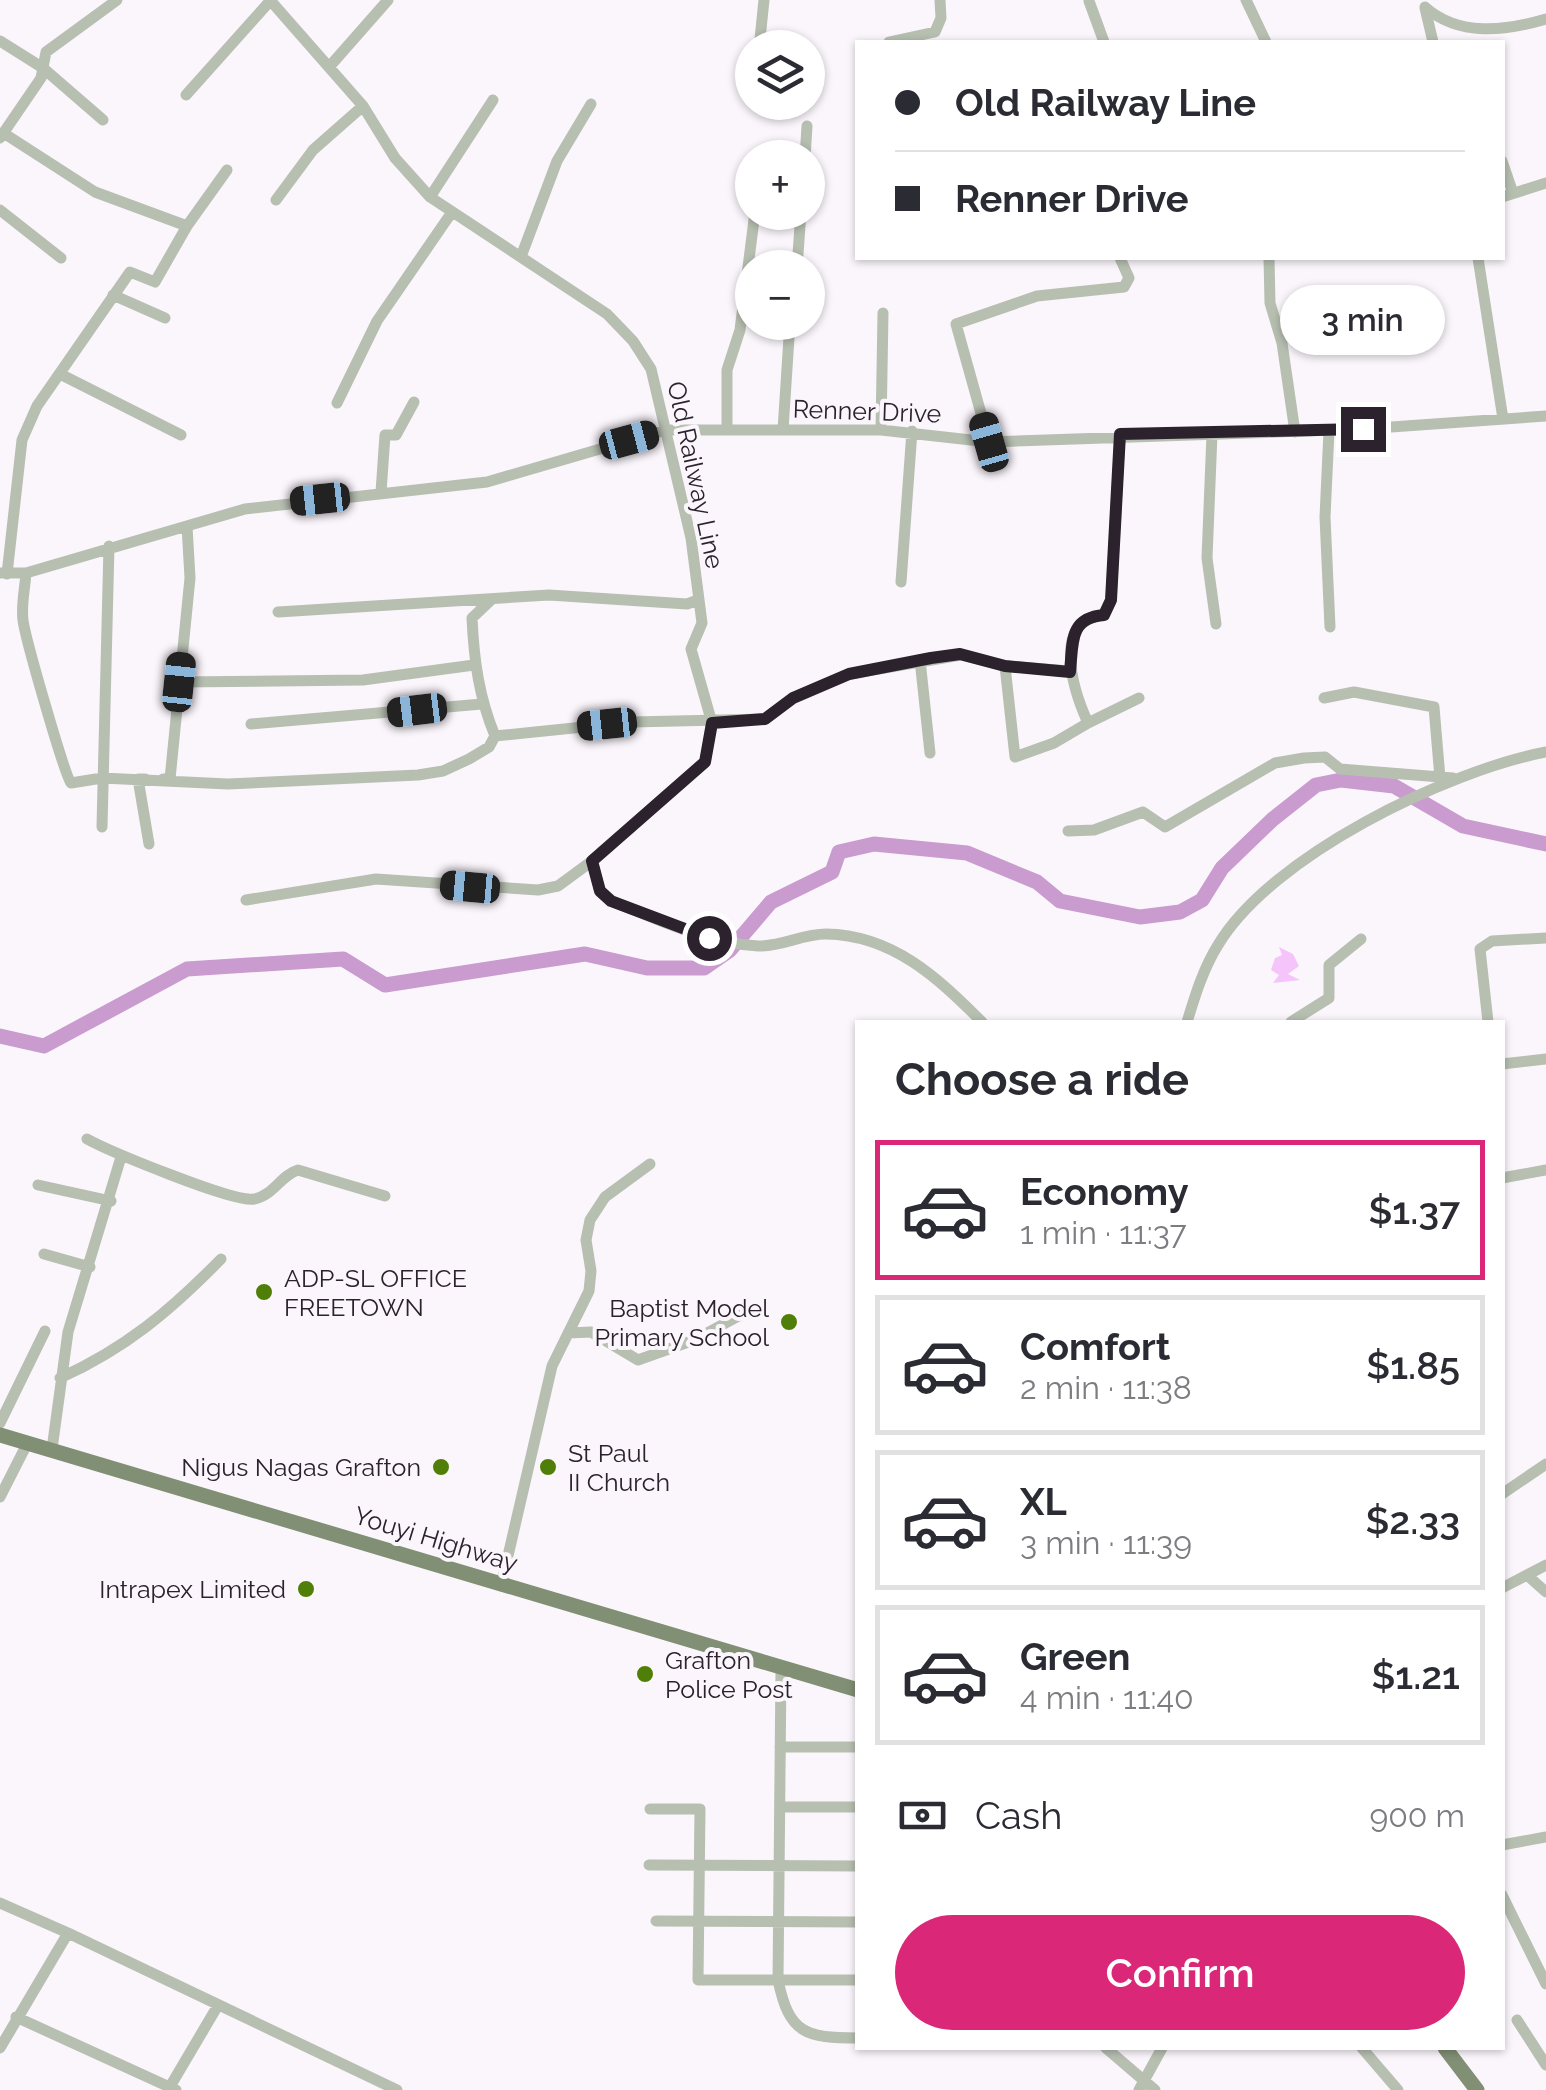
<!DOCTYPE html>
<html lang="en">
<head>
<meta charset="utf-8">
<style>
  :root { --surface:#fff; --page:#f7f7f7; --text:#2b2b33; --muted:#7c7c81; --line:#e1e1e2; --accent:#db2777 }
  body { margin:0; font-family:Raleway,sans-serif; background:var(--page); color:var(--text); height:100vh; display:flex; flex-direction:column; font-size:38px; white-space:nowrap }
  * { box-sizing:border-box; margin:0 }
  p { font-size:32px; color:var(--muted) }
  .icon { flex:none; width:55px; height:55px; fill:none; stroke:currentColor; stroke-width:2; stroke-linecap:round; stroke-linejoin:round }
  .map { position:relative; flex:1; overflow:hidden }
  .panel { position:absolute; left:855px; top:1020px; width:650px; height:1030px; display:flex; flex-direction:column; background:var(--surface); border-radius:0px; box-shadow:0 2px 8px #0004 }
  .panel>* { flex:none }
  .banner { position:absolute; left:855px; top:40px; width:650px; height:220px; border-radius:0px; box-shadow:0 2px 8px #0004; display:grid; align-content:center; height:220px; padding:0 40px; background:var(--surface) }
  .controls { position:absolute; left:735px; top:30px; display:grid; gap:20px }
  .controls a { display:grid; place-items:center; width:90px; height:90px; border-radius:50%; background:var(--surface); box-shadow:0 2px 8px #0004; font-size:50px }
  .end { position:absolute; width:45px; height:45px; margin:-22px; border:12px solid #2c222d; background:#fff; box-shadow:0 0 0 5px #fff }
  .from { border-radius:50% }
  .bubble { position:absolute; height:70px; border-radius:35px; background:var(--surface); box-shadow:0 2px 8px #0004; font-size:32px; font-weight:600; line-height:70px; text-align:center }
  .car { position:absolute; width:30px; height:60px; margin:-30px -15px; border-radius:12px; box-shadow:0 0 8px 2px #0007; background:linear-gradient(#222 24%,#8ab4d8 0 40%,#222 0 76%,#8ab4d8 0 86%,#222 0) }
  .banner b { display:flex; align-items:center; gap:35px; height:95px; font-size:38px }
  .banner b+b { border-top:2px solid var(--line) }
  .banner i { width:25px; height:25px; background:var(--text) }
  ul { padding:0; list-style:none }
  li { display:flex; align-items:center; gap:30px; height:140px; margin:0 20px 15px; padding:0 20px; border:5px solid var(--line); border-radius:0px }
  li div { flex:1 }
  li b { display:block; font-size:38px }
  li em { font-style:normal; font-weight:600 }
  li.selected { border-color:var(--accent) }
  li>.icon { width:90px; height:90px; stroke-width:1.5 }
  h2 { padding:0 40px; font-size:45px; line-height:120px }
  .pay { display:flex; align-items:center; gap:25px; height:110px; padding:0 40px; font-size:38px }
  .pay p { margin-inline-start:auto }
  .primary-button { display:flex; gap:20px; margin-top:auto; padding:20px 40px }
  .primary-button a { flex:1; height:115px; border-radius:60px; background:var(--accent); color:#fff; font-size:40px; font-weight:600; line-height:115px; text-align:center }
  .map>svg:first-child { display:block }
</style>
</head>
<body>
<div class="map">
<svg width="1546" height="2090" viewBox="0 0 1546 2090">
  <rect width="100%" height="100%" fill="#fbf6fc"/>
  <!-- green -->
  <path fill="#f4c4fa" d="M1279,947L1293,954L1299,966L1288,974L1300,980L1273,983L1279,975L1271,970L1275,958L1282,955Z"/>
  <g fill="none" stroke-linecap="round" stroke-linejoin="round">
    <!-- river -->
    <path stroke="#c99bcf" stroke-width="15" d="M0,1036L44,1046L187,969L343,959L385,985L585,954L647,968H704L730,950L771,902L832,872L839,852L874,844L967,853L1037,882L1060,901L1140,917L1180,912L1202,900L1222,868L1273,819L1316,785L1341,780L1394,786L1463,826L1546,844"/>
    <!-- minor -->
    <path stroke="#b7bfb1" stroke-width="11" d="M270,0L363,106L395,158L430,197L607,314L633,341L651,369L691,538L702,623L691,649L712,723L705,762L592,861L600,891L611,901C658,919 707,944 758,946C781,947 802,934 826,934C893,935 938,978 982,1022
      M1246,0L1266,42
      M1089,1L1104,42
      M1425,7C1459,37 1505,31 1546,19
      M1425,8L1433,42
      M760,39L764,0
      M0,41L43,68L103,120
      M889,42L935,32L941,18L940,0
      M330,66L388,0
      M186,95L270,1
      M5,134L95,192L187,226
      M0,138L41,78L46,52L117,0
      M761,158L762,153
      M805,158L807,126
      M1502,161L1513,193
      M430,197L493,100
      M1502,197L1546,183
      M276,200L313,150L363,106
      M0,210L61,258
      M522,254L557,161L591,104
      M1269,258L1270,303L1282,343L1295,432
      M1478,258L1503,419
      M797,268L801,212
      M113,295L165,318
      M62,375L181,435
      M337,403L377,321L452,212
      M727,430V370L740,330L755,212
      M783,430L790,322
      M881,430L883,313
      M1329,431L1325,517L1330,627
      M1120,434L1111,601L1104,615C1051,619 1073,690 1088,723L1139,698
      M1212,434L1207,558L1216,624
      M989,442L956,324L1037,296L1124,287L1129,278L1120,258
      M381,492L385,435H396L414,402
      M0,573H26L245,509L487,482L665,430H881L989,442L1363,429L1546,416
      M26,573C25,588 21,605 23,620C25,638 65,776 71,783L102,778L228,784L418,775L443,771L469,759L489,747L495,736C479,697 474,661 472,618L491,600
      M7,574L22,440L37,406L130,272L155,282L187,226L227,170
      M901,582L912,431
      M278,612L549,595L687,604L698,600
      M920,660L930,753
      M1005,666L1015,757L1054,743L1088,723
      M179,682L363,680L474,665
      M1324,698L1354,692L1434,707L1440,778
      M251,724L482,704
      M495,736L632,722L765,719L793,698L849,674L961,655L1005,666L1070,671
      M145,779H138L149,844
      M163,779H170L190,578L187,526
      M102,827L109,546
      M1068,831L1094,830L1143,812L1165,827L1275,763L1304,758L1325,757L1340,769L1453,778
      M246,900L376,879L538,890L558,886L592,861
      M1187,1022C1195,996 1203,969 1218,945C1271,856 1447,771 1546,752
      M1291,1022L1329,998V965L1361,939
      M1488,1022L1480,949L1492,941L1546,938
      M1502,1064L1546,1059
      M87,1139C109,1151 234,1203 254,1199C273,1196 281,1175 298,1170L385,1196
      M1502,1178L1546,1170
      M38,1185L111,1201
      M44,1254L90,1267
      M568,1333L591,1332L638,1360L694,1340L748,1311
      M60,1378C126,1348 170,1311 221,1259
      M0,1423L45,1331
      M52,1449L68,1332L121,1157
      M1502,1494L1546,1464
      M0,1497L28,1442
      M1528,1576L1546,1592
      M501,1586L552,1366L589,1291L591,1271L586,1240L590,1220L605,1197L650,1164
      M1502,1588L1546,1565
      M781,1670L778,1980C789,2034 806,2038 858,2038
      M780,1747H858
      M780,1807H858
      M650,1809H700L698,1980H858
      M1502,1845L1546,1837
      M649,1865L858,1866
      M1502,1895L1546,1984
      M0,1903L68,1933L0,2048
      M656,1921L858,1922
      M68,1933L397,2090
      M16,2017L176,2090
      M1517,2020L1546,2065
      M1106,2048L1155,2090
      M1362,2048L1398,2090
      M168,2090L217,2007
      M1139,2090L1162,2048"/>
    <!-- major -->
    <path stroke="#818f75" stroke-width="15" d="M0,1435L858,1690
      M1445,2048L1477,2090"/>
  </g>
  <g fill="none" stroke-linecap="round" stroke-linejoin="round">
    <!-- route -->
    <path stroke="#2c222d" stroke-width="12" d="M709,938L611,901L600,891L592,861L705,762L712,723L765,719L793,698L849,674L931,658L960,654L1005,666L1070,672C1073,642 1069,618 1104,615L1111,600L1120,434L1363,429"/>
  </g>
  <!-- markers -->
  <g fill="#507f09" stroke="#fbf6fc" stroke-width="4">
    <circle cx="264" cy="1292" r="10"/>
    <circle cx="789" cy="1322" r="10"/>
    <circle cx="441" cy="1467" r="10"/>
    <circle cx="548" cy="1467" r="10"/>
    <circle cx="306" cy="1589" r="10"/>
    <circle cx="645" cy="1674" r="10"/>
  </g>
  <g text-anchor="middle" stroke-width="8" stroke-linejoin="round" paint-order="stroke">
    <!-- street labels -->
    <g font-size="25" fill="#2c222d" stroke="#fbf6fc">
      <text transform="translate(867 411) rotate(2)" y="9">Renner Drive</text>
      <text transform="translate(696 475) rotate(78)" y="9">Old Railway Line</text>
      <text transform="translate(436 1539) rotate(17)" y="9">Youyi Highway</text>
    </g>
    <!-- poi labels -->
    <g font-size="25" fill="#2c222d" stroke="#fbf6fc" text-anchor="start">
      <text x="284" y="1287">ADP-SL OFFICE<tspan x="284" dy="29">FREETOWN</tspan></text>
      <text x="769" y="1317" text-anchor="end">Baptist Model<tspan x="769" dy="29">Primary School</tspan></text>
      <text x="568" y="1462">St Paul<tspan x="568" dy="29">II Church</tspan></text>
      <text x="421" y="1476" text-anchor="end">Nigus Nagas Grafton</text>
      <text x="286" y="1598" text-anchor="end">Intrapex Limited</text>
      <text x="665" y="1669">Grafton<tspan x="665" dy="29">Police Post</tspan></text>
    </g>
  </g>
</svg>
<div class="controls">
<a><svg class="icon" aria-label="layers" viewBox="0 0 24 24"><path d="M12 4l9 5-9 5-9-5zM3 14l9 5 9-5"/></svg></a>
<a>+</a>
<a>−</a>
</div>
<i class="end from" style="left:709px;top:938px"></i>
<i class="end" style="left:1363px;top:429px"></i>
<div class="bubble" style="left:1280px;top:285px;width:165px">3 min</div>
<i class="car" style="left:629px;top:440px;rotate:75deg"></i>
<i class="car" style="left:989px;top:442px;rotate:344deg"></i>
<i class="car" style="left:320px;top:499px;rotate:264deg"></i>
<i class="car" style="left:179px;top:682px;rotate:6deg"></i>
<i class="car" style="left:417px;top:710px;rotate:263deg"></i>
<i class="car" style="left:607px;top:724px;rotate:264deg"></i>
<i class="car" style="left:470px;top:887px;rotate:275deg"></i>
<div class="banner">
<b><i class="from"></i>Old Railway Line</b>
<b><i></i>Renner Drive</b>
</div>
<section class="panel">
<h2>Choose a ride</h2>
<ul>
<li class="selected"><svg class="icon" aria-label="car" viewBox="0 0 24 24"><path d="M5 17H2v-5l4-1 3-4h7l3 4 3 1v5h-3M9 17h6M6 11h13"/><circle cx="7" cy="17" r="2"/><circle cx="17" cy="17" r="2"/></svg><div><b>Economy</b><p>1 min · 11:37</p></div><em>$1.37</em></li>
<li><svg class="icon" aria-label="car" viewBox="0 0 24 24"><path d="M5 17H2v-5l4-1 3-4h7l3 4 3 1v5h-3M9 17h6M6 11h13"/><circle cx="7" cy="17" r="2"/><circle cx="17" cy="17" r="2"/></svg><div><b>Comfort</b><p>2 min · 11:38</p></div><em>$1.85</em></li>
<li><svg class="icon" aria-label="car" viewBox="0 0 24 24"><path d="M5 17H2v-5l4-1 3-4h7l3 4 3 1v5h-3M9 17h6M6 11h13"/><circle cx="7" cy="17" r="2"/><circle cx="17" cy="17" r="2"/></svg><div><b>XL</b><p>3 min · 11:39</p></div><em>$2.33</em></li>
<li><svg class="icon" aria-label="car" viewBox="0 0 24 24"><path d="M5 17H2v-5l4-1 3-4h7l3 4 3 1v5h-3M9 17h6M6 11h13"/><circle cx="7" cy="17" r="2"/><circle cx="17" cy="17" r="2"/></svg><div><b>Green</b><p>4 min · 11:40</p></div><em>$1.21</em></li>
</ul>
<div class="pay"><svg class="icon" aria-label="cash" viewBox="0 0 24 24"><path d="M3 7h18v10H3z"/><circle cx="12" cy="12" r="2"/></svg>Cash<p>900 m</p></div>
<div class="primary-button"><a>Confirm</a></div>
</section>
</div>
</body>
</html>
